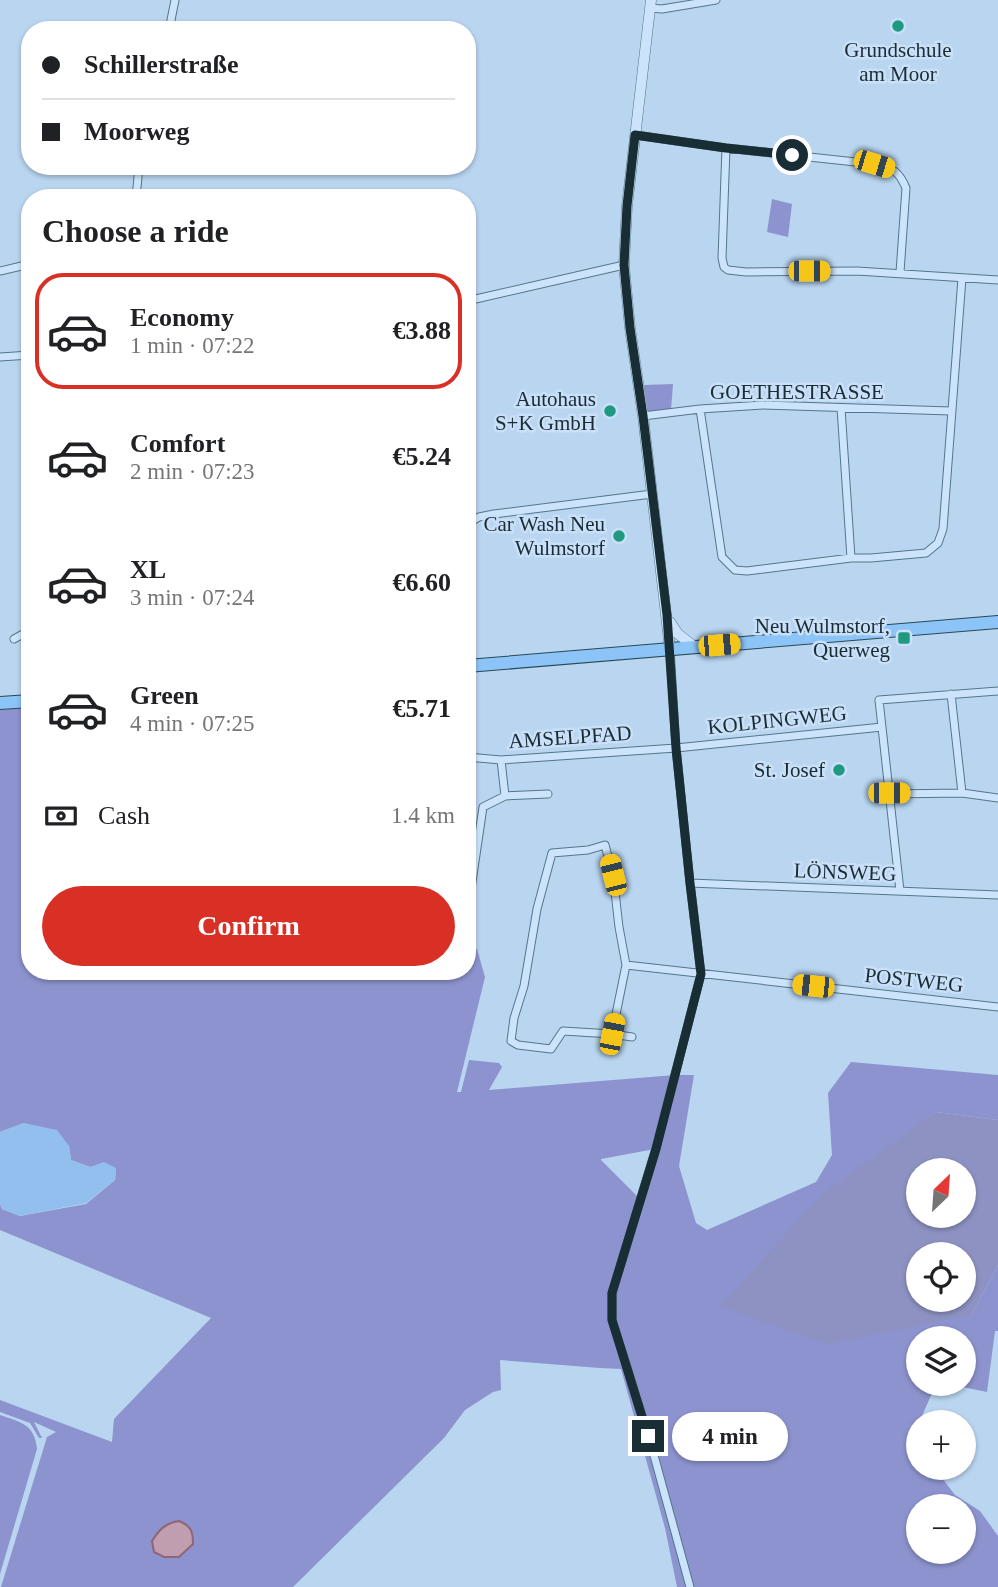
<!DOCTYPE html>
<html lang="en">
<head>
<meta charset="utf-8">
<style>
  :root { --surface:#fff; --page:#f6f6f6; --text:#202124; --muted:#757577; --line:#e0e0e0; --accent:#d93025 }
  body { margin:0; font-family:Georgia,serif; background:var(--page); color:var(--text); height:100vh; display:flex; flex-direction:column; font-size:26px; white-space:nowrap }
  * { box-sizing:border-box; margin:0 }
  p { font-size:23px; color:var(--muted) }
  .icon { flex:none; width:38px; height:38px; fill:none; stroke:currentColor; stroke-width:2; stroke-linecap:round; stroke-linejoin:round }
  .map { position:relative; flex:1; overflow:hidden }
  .sheet { position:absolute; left:21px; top:189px; width:455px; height:791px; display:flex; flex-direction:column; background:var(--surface); border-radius:28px; box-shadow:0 2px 5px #0004 }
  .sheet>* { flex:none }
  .banner { position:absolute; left:21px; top:21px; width:455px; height:154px; border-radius:28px; box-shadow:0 2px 5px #0004; display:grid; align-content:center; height:154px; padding:0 21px; background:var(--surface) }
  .needle { width:46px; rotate:25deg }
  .controls { position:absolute; left:906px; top:1158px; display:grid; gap:14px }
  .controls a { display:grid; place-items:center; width:70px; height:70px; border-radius:50%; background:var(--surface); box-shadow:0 2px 5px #0004; font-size:35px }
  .end { position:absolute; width:32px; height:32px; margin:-16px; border:9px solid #192d35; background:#fff; box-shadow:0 0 0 4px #fff }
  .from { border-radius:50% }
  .bubble { position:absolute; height:49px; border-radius:24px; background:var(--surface); box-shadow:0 2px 5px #0004; font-size:23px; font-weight:700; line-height:49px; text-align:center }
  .car { position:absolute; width:21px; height:42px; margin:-21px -10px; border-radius:9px; box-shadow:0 0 5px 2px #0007; background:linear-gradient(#f5c518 24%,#345 0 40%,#f5c518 0 76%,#345 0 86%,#f5c518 0) }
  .banner b { display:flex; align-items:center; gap:24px; height:66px; font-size:26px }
  .banner b+b { border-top:2px solid var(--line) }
  .banner i { width:18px; height:18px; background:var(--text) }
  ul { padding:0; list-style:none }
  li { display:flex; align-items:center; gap:21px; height:116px; margin:0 14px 10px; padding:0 7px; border:4px solid transparent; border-radius:28px }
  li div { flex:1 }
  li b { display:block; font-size:26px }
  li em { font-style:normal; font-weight:700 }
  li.selected { border-color:var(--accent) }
  li>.icon { width:63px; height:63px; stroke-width:1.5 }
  h2 { padding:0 21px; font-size:32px; line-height:84px }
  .pay { display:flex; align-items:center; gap:18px; height:77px; padding:0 21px; font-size:26px }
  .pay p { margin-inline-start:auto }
  .button { display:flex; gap:14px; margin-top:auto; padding:14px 21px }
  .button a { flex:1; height:80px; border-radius:42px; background:var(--accent); color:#fff; font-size:28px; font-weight:700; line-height:80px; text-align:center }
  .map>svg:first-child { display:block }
</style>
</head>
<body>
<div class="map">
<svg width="998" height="1587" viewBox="0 0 998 1587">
  <rect width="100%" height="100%" fill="#b9d5f0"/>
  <!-- green -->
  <path fill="#8d93ce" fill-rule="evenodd" d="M772,199L792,204L788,237L767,232Z
    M673,384L671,410L648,412L644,385Z
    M30,707V971H467V948L477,949L485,977L457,1092H461L469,1060L499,1063L502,1067L489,1090L675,1075H694L679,1166L696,1223L707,1230L816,1182L832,1155L828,1093L851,1062L998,1075V1120L936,1112L721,1306L971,1315L998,1265V1331H995L987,1392L948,1384H964V1339H919V1384H936L907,1450L919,1453V1468H939L945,1482L955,1495L980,1511L998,1536V1587H677L665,1528L621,1369L600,1368L500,1360L501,1390L493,1392L465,1410L444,1438L293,1587H1L47,1437L56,1432L34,1422L42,1438H39L30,1423L0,1412V1400L112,1442L114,1419L211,1318L0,1230V1204L2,1209L20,1216L86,1204L115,1180L116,1168L90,1167L71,1160L69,1146L24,1123L0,1132V710ZM655,1149L640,1199L601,1160V1159ZM919,1507H964V1552H919Z
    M0,1415C20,1422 35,1424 37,1449L0,1574Z"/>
  <!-- sand -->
  <path fill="#93bfef" d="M24,1123L57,1130L69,1146L71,1160L90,1167L104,1162L116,1168L115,1180L86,1203L20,1216L2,1209L0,1204V1132Z"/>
  <!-- cemetery -->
  <path fill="#8d92c2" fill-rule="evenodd" d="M936,1112L998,1120V1265L971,1315L826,1344L720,1306L821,1195ZM919,1171H964V1216H919ZM919,1255H964V1300H919Z"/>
  <!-- water -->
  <path fill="#c09eaf" stroke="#8e6678" stroke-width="2" d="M179,1521C191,1526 193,1531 193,1544L179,1557H164L154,1552L152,1541C159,1530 165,1523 179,1521Z"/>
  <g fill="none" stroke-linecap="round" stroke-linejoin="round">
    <defs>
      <path id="minor" d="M650,8L662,9L716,0
        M169,30L175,0
        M635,135L726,148L874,164C892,169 898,169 906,188L900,272
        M726,148L722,258L724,267L728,270L746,272L857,271L998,280
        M136,198L139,166
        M0,271L30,264
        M467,301L624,265
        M0,357L30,355
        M841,408L851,558
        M700,409L722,557L735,570L747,571L851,558H871L926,553L938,543L943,529L962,278
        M643,416L700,409L763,405L951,411
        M467,524L479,517L494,514L652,494
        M14,639L23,634H30
        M670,649L676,748L690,883L701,974L656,1148L612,1293V1320L627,1367L655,1459L690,1587
        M951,694L962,793
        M467,757L501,760L676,748L882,727
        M889,794L962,793L998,798
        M505,796L548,794
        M605,845L613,875L619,927L626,965L612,1034L563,1031L551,1049L518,1045L511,1041L514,1018L524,986L537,909L552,853L588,850Z
        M690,883L998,895
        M900,891L879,700L998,691
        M468,909L483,807L505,796L501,760
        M626,965L998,1007
        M612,1034L632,1037"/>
      <path id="tertiary" d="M651,0L627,206L624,265L630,328L643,416L670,649
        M670,622L678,634L695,647"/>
      <path id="primary" d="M467,666L998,622
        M0,703L30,701"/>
    </defs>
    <!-- minor casing -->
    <use href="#minor" stroke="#537788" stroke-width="9"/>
    <!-- tertiary casing -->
    <use href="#tertiary" stroke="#537788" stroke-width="11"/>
    <!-- primary casing -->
    <use href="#primary" stroke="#284954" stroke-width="14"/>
    <!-- minor -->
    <use href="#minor" stroke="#cce4fb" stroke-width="7"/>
    <!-- tertiary -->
    <use href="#tertiary" stroke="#cce4fb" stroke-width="10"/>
    <!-- primary -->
    <use href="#primary" stroke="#8cc4f8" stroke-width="12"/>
  </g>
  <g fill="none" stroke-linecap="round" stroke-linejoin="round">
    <!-- route -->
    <path stroke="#192d35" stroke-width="9" d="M648,1436L612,1320V1293L656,1149L701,974L690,883L676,748L667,615L643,416L630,328L624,265L627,206L635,135L726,148L792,155"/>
  </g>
  <!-- markers -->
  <g fill="#1f9a80" stroke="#c9e0f8" stroke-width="2.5">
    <circle cx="898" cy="26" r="7"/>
    <circle cx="610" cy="411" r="7"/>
    <circle cx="619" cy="536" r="7"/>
    <rect x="897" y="631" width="14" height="14" rx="3.5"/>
    <circle cx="839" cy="770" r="7"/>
  </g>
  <g text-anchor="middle" stroke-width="5" stroke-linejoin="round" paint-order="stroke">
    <!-- poi labels -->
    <g font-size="21" fill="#192d35" stroke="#c9e0f8" text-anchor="end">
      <text x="898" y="57" text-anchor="middle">Grundschule<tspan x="898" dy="24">am Moor</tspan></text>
      <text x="596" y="406">Autohaus<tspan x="596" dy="24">S+K GmbH</tspan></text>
      <text x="605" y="531">Car Wash Neu<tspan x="605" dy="24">Wulmstorf</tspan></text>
      <text x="890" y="633">Neu Wulmstorf,<tspan x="890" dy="24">Querweg</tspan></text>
      <text x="825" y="777">St. Josef</text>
    </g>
    <!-- street labels -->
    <g font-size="21" fill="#192d35" stroke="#c9e0f8">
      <text x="797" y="399">GOETHESTRASSE</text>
      <text transform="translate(777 720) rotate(-6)" y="7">KOLPINGWEG</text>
      <text transform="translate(570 737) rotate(-4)" y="7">AMSELPFAD</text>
      <text transform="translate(845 872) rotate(2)" y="7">LÖNSWEG</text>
      <text transform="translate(914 980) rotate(6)" y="7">POSTWEG</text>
    </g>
  </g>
</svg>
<div class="controls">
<a><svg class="needle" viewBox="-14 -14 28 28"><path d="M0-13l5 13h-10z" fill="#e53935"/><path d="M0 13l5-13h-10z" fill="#757577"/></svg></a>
<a><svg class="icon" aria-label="locate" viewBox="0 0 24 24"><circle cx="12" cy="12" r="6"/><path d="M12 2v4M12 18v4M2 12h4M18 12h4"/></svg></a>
<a><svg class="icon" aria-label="layers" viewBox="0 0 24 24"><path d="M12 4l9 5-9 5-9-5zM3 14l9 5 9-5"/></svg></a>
<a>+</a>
<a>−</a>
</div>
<i class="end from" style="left:792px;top:155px"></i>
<i class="end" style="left:648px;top:1436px"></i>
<div class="bubble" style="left:672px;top:1412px;width:116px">4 min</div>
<i class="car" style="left:874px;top:164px;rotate:107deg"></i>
<i class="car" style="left:809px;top:271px;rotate:90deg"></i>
<i class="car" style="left:719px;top:645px;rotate:85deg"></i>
<i class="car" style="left:889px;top:793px;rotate:90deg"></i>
<i class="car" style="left:613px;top:875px;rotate:346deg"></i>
<i class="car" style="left:813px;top:986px;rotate:276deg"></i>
<i class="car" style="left:612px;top:1034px;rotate:11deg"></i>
<div class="banner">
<b><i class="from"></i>Schillerstraße</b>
<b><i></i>Moorweg</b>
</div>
<section class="sheet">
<h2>Choose a ride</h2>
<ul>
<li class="selected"><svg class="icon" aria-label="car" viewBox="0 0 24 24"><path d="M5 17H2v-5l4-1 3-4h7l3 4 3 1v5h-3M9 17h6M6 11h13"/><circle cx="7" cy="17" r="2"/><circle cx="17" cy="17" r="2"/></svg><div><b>Economy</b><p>1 min · 07:22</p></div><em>€3.88</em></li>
<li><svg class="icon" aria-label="car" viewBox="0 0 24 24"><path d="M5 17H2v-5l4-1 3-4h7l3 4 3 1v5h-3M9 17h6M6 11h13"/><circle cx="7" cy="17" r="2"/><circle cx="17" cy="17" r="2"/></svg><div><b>Comfort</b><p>2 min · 07:23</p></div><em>€5.24</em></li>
<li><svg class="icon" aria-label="car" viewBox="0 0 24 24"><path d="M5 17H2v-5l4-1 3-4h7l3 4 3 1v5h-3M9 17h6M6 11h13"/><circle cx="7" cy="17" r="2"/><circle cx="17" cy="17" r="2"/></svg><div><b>XL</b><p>3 min · 07:24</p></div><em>€6.60</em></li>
<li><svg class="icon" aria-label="car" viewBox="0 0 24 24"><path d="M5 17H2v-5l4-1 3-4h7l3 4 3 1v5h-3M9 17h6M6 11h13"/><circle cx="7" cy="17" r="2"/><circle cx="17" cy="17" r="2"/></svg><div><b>Green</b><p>4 min · 07:25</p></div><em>€5.71</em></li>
</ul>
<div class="pay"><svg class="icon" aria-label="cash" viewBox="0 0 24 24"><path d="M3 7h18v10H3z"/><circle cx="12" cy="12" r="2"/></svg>Cash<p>1.4 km</p></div>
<div class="button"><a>Confirm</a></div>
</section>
</div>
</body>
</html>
